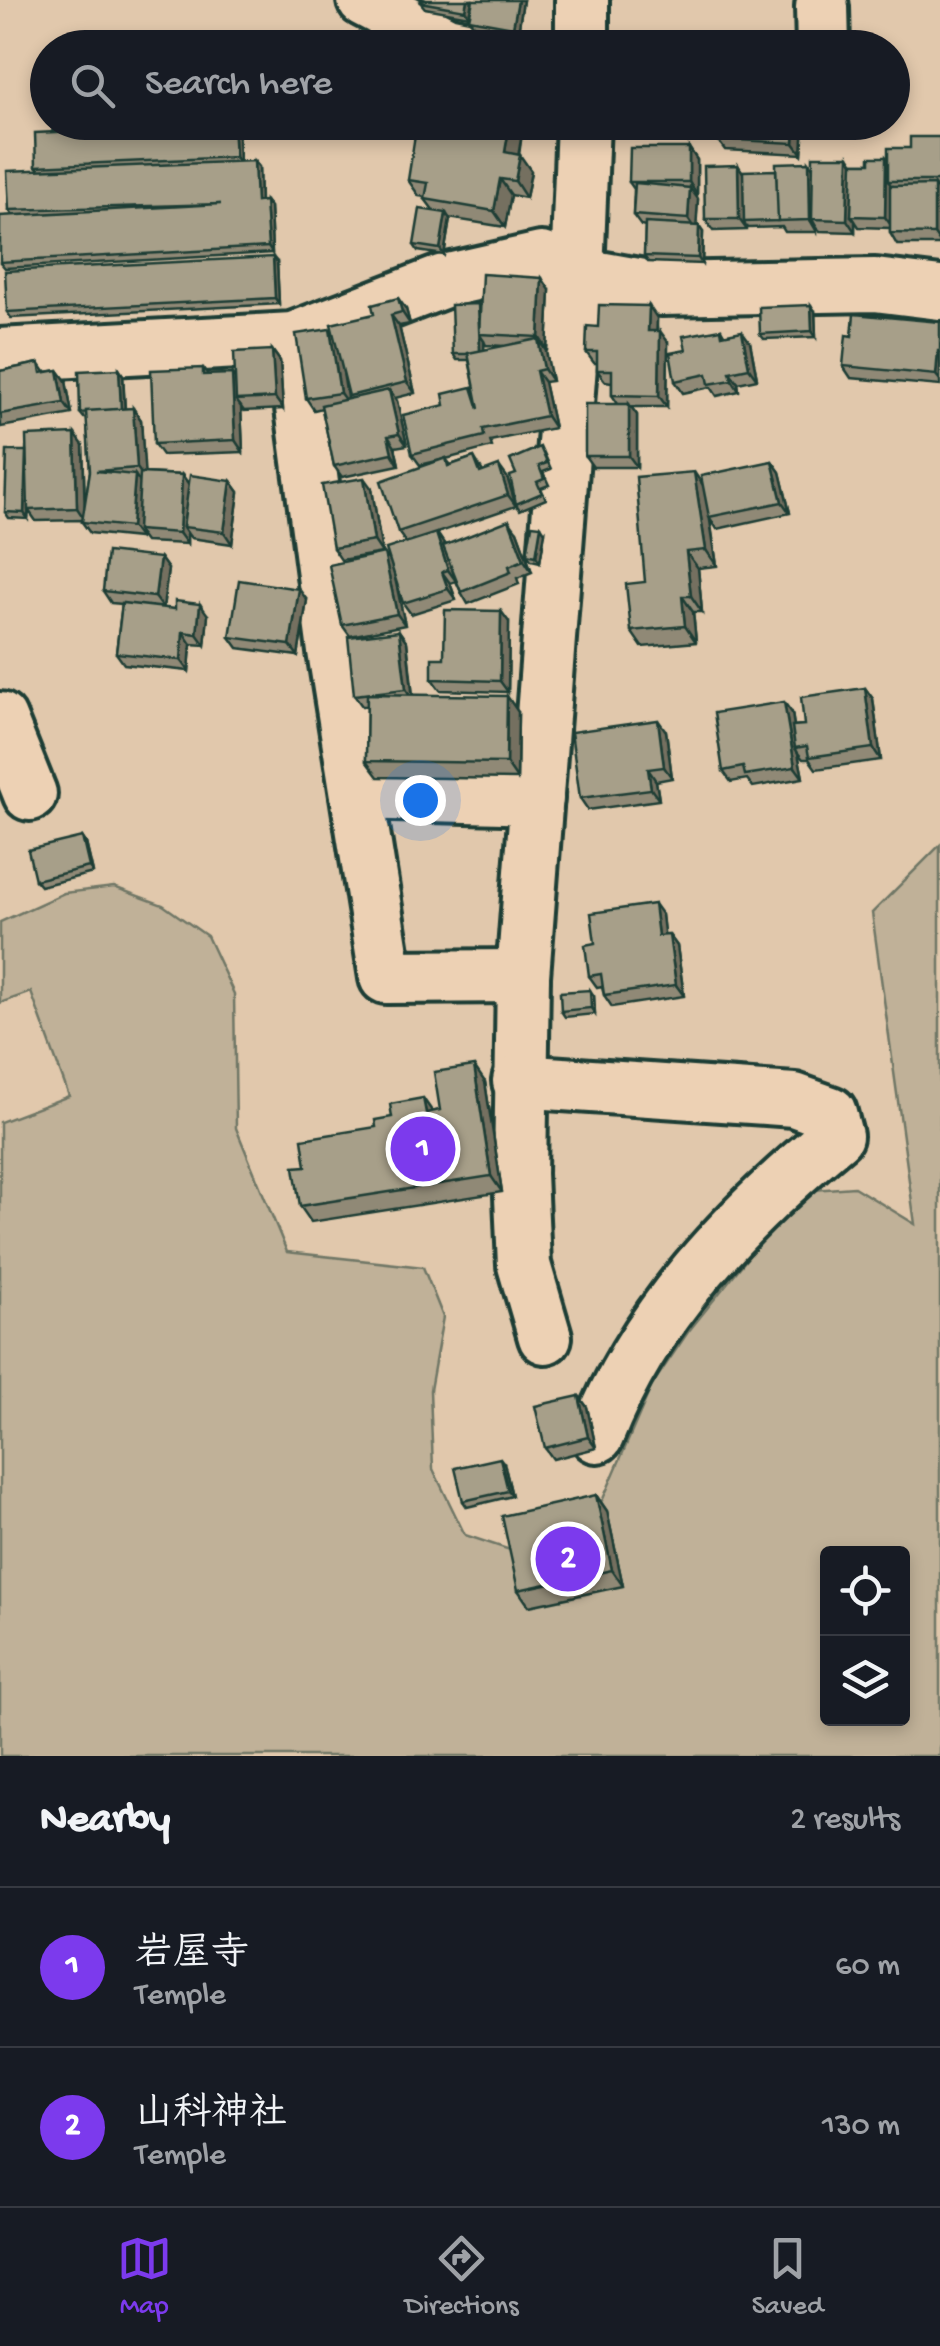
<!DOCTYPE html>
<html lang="en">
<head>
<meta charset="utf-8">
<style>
  :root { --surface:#171b24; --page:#20242c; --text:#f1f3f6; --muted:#9ea1a6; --line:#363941; --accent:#7c3aed }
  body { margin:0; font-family:"Gochi Hand","Klee One",sans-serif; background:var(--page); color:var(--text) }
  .controls { position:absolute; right:30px; bottom:30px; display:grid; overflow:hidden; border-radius:10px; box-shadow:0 5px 15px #0003 }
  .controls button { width:90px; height:90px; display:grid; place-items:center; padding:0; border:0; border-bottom:2px solid var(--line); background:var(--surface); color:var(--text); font:50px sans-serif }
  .you { position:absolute; left:420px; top:800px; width:35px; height:35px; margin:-25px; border:8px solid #fff; border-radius:50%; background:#1a73e8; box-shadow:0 0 0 15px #1a73e833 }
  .badge { display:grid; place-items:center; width:65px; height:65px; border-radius:50%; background:var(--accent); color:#fff; font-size:32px; font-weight:700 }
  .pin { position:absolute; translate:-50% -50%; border:5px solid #fff; box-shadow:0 2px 10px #0006 }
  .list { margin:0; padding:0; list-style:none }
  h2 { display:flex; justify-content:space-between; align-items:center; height:130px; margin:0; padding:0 40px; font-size:42px }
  h2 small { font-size:32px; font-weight:400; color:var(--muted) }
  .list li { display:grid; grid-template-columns:65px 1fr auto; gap:30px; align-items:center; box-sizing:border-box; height:160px; padding:0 40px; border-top:2px solid var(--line) }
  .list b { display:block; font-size:38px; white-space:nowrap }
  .list p { margin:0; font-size:32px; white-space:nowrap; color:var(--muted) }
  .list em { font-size:32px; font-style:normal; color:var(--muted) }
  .icon { flex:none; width:55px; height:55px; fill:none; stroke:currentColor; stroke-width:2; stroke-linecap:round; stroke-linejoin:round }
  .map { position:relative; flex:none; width:940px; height:1756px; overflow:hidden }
  .search { position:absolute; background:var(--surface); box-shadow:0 5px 15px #0003; left:30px; right:30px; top:30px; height:110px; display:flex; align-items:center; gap:25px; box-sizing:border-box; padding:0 35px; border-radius:55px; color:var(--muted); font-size:38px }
  .sheet { height:450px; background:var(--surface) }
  nav { display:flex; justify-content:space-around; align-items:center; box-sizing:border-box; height:140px; border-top:2px solid var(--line); background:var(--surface); font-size:28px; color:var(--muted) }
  nav a { display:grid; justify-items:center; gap:5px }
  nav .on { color:var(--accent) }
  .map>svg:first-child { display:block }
  .green { fill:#c0b198; stroke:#707766; stroke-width:2.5; fill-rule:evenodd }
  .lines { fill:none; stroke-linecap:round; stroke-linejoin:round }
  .minor-casing { stroke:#1f3d34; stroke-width:60 }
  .minor { stroke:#edd1b4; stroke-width:52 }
  .wall { fill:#908976; stroke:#1f3d34; stroke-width:2.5; fill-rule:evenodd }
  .shaded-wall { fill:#756f60; stroke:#1f3d34; stroke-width:2.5 }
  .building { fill:#a79f89; stroke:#1f3d34; stroke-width:2.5 }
</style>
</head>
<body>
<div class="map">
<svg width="940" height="1756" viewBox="0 0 940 1756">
  <rect width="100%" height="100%" fill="#e1c8ac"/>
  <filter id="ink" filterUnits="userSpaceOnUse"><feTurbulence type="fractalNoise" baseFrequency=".01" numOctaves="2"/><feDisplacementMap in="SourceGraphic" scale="20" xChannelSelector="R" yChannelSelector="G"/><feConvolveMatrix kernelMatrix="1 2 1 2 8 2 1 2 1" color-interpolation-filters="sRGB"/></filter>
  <g filter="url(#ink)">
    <path class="green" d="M940,845v911h-940v-634l69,-26 -38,-104 -31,11v-81l64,-29 50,-6 49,18 44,31 27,58 2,134 51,124 136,15 20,50 -13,73 3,79 32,66 57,19 47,-8 34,-47 49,-114 36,-53 73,-91 51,-51 42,-3 61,37 -43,-311zM828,1554h74v164h-74z"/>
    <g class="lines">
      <defs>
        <g id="minor">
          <polyline points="364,0 446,43 470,48"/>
          <polyline points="822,7 823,48"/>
          <polyline points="582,48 582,0"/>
          <polyline points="583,122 577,274 661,289 875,285 940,293"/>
          <polyline points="293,339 334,651 386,977 523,976"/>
          <polyline points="0,355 293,339 444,281 541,259 577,274 523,976 520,1174 524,1265 545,1337"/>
          <polyline points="0,719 30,794"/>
          <polyline points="357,793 537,798"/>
          <path d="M519,1081l275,19 36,13 6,23c-99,82 -192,178 -239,300"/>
        </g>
      </defs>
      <use href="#minor" class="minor-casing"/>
      <use href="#minor" class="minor"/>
    </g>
    <g class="wall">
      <polygon points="472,0 469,16 425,8 420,2"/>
      <polygon points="523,0 518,33 474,25 469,19"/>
      <polygon points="53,122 238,122 238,125 234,125 238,130 239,162 254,161 259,167 260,202 265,201 270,207 272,253 5,268 0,262 13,216 9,210 39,169 36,166 55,132"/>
      <polygon points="440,122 571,122 569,134 518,126 522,133 519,155 531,171 526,198 511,195 505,227 449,218 450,219 444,255 418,251 414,245 434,211 425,199 426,197 419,196 408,180 438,132"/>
      <polygon points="804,122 802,154 725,150 717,139"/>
      <polygon points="940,137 940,245 897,245 890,233 890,228 859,227 855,221 855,232 820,231 817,228 817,232 785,232 782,227 748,228 747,226 747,230 713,231 705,219 738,165 743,174 813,169 853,163 870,163 888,160 910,148"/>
      <polygon points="689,148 697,160 697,194 695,194 698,199 696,226 703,232 702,264 648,262 644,256 645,227 641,226 633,215 634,189 629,182"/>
      <polygon points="277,262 279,304 11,318 7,312"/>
      <path d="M550,290l-3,59 -3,-1 8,33 -8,1 10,46 -64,13 2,6 -46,12 5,6 23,-8 9,15 24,5 9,29 -79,27 8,12 72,-14 15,41 -15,6 2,6 -51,20 -7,-12 -5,-11 -6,2 6,17 -45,14 -8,-11 -11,-36 13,58 -55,11 -8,-11 64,-82 -8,-11 47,-73 -25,6 -8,-11 33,-49 27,-18 4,6 -7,-33h-12l-4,-6 25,-50 2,3zM484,341l2,4 18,1 -20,4z"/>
      <polygon points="406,309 410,324 399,326 415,393 395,398 397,401 407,445 395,447 399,465 342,477 334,466 322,408 314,410 306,398 330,329 333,333"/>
      <polygon points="815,311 816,337 764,339 760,334"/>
      <polygon points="657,318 657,331 668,342 667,407 631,407 637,415 637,467 593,467 585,456 618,404 612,395 612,382 605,381 597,370 597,363 594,363 586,352 598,327"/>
      <polygon points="940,322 940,386 851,378 843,366 852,336"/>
      <polygon points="721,329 724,334 750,342 757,379 738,383 739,391 717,396 711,387 683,393 675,381 686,350"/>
      <polygon points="272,350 280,361 283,409 244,411 241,407 243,452 162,455 154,444 203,368 208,375 232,374 235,379"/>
      <polygon points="39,363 45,372 58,370 66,381 72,414 1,427 0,371"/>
      <polygon points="119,369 123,375 125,409 133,408 141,420 144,473 182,475 189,484 231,481 239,492 232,544 191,538 187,533 187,544 145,542 139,534 139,538 90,533 82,522 82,520 36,521 29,511 28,519 9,518 5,512 26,451 83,445 85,504 90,471 87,418 84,418 80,413"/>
      <polygon points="544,453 551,469 543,472 549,485 541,488 546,499 520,510 516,504 516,474"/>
      <polygon points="772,461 780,472 790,513 717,529 710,518 717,566 698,568 702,612 693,612 696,642 642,647 631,631 645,582 702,483"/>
      <polygon points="372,489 382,553 341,560 333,548"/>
      <polygon points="545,532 540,562 531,560 527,554"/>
      <polygon points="160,558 168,569 163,608 208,615 205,645 191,644 189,671 124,664 116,653 122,604 111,603 103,591"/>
      <polygon points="307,600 298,656 238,648 230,637"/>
      <polygon points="509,622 508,692 440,690 432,679 444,658"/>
      <polygon points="399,631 407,642 413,695 518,712 517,779 378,777 366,761 367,706 362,706 354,695"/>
      <polygon points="865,688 873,699 881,760 816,769 809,759 803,759 798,753 803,778 753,787 747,779 731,782 723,771 792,713 794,726 804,725"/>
      <polygon points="666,731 672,778 656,781 659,800 588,810 580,798"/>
      <polygon points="82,837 86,843 93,873 40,886 35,880"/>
      <polygon points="662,915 664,935 669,935 677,946 684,996 612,1007 604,995 602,986 597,987 589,976 595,943"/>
      <polygon points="594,996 595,1014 565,1017 561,1011"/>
      <polygon points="485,1082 502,1192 311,1222 300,1206 306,1166 376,1127 440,1110"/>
      <polygon points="579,1396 587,1407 596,1448 553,1459 545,1448"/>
      <polygon points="504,1463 512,1496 467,1507 463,1501"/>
      <polygon points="596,1495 607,1511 623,1586 529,1606 518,1590"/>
    </g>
    <g class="shaded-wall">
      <polygon points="467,0 472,0 469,16 465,10"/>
      <polygon points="518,0 523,0 518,33 513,27"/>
      <polygon points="510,122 515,122 522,133 516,169 505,152"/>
      <polygon points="562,122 571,122 569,134"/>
      <polygon points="795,122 804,122 802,154 794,143"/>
      <polygon points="233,124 238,130 239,163 235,157"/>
      <polygon points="689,148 697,160 697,194 689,182"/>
      <polygon points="520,155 531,171 526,198 515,181"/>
      <polygon points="849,156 857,168 851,216 855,221 855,232 847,220"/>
      <polygon points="886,157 894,168 888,181 894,189 893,228 885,217"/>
      <polygon points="254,161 259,167 260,208 256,202"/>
      <polygon points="809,162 817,174 812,219 817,228 817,232 810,220"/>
      <polygon points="738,165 746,177 744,222 747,230 739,219"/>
      <polygon points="500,179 511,195 505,227 494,211"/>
      <polygon points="934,185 940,193 940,243 934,234"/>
      <polygon points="690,188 698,199 696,231 688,219"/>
      <polygon points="265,201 270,207 272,253 268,247"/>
      <polygon points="446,213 450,219 444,255 440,249"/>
      <polygon points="699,226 703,232 702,264 698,258"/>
      <polygon points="273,257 277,262 279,304 275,298"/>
      <polygon points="542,278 550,290 547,349 539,337"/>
      <polygon points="398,298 406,309 410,324 402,312"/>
      <polygon points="811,305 815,311 816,337 812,331"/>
      <polygon points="649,306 657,318 656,342 648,331"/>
      <polygon points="391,315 399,326 415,393 407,382"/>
      <polygon points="330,329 338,340 348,404 340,393"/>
      <polygon points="660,331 668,342 667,407 659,396"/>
      <polygon points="742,331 750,342 757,379 749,368"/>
      <polygon points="480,335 484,341 484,359 480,353"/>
      <polygon points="538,339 546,351 552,381 544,369"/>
      <polygon points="272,350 280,361 283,409 275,398"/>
      <polygon points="938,351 940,354 940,380 936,375"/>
      <polygon points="119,369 123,375 125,417 121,411"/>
      <polygon points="58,370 66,381 72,414 64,403"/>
      <polygon points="536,371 544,382 554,428 546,416"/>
      <polygon points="730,372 738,383 739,391 732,380"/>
      <polygon points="232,374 240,385 236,400 241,407 243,452 235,440"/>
      <polygon points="389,390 397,401 407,445 399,434"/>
      <polygon points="629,404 637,415 637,467 629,456"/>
      <polygon points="133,408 141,420 145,479 137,468"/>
      <polygon points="75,434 83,445 85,520 77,508"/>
      <polygon points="388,436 395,447 399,465 392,453"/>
      <polygon points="26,451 30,457 28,519 24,513"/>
      <polygon points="772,461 780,472 790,513 782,502"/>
      <polygon points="499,466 507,477 516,506 508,495"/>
      <polygon points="694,472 705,488 717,566 706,550"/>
      <polygon points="135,475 143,487 137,530 139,534 139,538 131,527"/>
      <polygon points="182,475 190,486 183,527 187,533 187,544 179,533"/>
      <polygon points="364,478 372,489 382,553 374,541"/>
      <polygon points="231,481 239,492 232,544 224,532"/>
      <polygon points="509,520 517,531 532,572 524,560"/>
      <polygon points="541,526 545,532 540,562 536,556"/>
      <polygon points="436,533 444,544 456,581 448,570"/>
      <polygon points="686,552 698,568 702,612 691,596"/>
      <polygon points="384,553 392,564 405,625 397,614"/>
      <polygon points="160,558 168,569 163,608 155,597"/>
      <polygon points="442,572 450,583 456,600 448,589"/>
      <polygon points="299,589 307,600 298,656 290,645"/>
      <polygon points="682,596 693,612 696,642 685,626"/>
      <polygon points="200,604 208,615 205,645 197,634"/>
      <polygon points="501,611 509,622 508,692 500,681"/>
      <polygon points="399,631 407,642 413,700 406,689"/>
      <polygon points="183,632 191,644 189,671 181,660"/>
      <polygon points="865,688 873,699 881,760 873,748"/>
      <polygon points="507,696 518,712 517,779 506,763"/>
      <polygon points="784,702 792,713 797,748 795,748 798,753 803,778 795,767"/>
      <polygon points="658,720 666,731 672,778 664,767"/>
      <polygon points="648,769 656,781 659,800 651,789"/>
      <polygon points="82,837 86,843 93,873 89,867"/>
      <polygon points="654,904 662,915 666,948 658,936"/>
      <polygon points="669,935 677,946 684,996 676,985"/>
      <polygon points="590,990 594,996 595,1014 591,1008"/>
      <polygon points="474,1066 485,1082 502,1192 491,1176"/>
      <polygon points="423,1098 434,1114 426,1113"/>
      <polygon points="579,1396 587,1407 596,1448 588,1437"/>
      <polygon points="500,1458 504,1463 512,1496 508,1491"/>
      <polygon points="596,1495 607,1511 623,1586 612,1570"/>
    </g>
    <g class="building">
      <polygon points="421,0 467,0 465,10 420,2"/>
      <polygon points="473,0 518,0 513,27 469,19"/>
      <polygon points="53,122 175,122 53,130"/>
      <polygon points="440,122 510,122 505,152 520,155 515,181 500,179 494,211 425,199 428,183 408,180 416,129 438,132"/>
      <polygon points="718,122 795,122 794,143 717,139"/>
      <polygon points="233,124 235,157 36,166 35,133"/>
      <polygon points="910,137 940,137 940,181 888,181 888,148 910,148"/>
      <polygon points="630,148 689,148 689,182 629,182"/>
      <polygon points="813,156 849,156 847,220 812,219"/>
      <polygon points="870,157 886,157 885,217 851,216 853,163 870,163"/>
      <polygon points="254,161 256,202 265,201 268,247 0,262 0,216 221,204 9,210 7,171"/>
      <polygon points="809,162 810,220 777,221 776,163"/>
      <polygon points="738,165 739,219 705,219 704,166"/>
      <polygon points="776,170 778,221 744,222 743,171"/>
      <polygon points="635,183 690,188 688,219 633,215"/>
      <polygon points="934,185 934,234 890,233 890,186"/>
      <polygon points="420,209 446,213 440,249 414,245"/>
      <polygon points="645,223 699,226 698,258 644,256"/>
      <polygon points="273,257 275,298 7,312 5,271"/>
      <polygon points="482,274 542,278 539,337 479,334"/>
      <polygon points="398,298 402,312 391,315 407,382 349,396 331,324 374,314 372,305"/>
      <polygon points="478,304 480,351 468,354 453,354 451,305"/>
      <polygon points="599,305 649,306 648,331 660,331 659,396 612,395 612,370 597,370 597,352 586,352 587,326 598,327"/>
      <polygon points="811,305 812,331 760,334 759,307"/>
      <polygon points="854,314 940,322 940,351 938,351 936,375 843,366 846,335 852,336"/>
      <polygon points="330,329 340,393 306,398 296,334"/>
      <polygon points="721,329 722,335 742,331 749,368 730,372 732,380 709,384 707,374 675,381 670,353 686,350 683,336"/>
      <polygon points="538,339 544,369 536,371 546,416 483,429 484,436 412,454 403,415 445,405 443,394 472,387 479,409 468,353"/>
      <polygon points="272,350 275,398 236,400 234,352"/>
      <polygon points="39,363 41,373 58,370 64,403 0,414 0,371"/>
      <polygon points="203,368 203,375 232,374 235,440 154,444 151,370"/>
      <polygon points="119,369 121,409 80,413 79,371"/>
      <polygon points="389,390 399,434 388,436 392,453 334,466 321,405"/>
      <rect x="585" y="404" width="44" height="52"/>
      <polygon points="133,408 137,468 96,471 135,475 131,527 82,522 90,471 86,411"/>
      <polygon points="75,434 77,508 28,510 26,436"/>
      <polygon points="540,447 547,463 539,466 544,479 537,482 542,493 516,504 510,476 516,474 510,460"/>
      <polygon points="7,451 26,451 24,513 5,512"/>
      <polygon points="474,457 480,473 499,466 508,495 398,532 381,481 446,458 448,466"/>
      <polygon points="772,461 782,502 709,517 701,476"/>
      <polygon points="694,472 706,550 686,552 691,596 682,596 685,626 631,631 626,584 645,582 636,477"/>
      <polygon points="140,473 182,475 179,533 137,530"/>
      <polygon points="190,475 231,481 224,532 183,527"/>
      <polygon points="364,478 374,541 333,548 322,485"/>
      <polygon points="509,520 524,560 509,566 511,572 461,592 443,546"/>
      <polygon points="532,525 541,526 536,556 527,554"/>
      <polygon points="436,533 448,570 442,572 448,589 403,603 386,549"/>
      <polygon points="107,552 160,558 155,597 103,591"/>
      <polygon points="384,553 397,614 342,625 329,565"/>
      <polygon points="239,580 299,589 290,645 230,637"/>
      <polygon points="175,601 200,604 197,634 183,632 181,660 116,653 122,603 175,609"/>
      <polygon points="445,610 501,611 500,681 432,679 432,658 444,658"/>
      <polygon points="399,631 406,689 354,695 348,637"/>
      <polygon points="865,688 873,748 809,757 807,746 795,748 792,726 804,725 801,697"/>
      <polygon points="367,694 507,696 506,763 366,761"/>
      <polygon points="784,702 795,767 745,775 743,767 723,771 714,713"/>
      <polygon points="658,720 664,767 648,769 651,789 580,798 571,732"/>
      <polygon points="82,837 89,867 35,880 28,850"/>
      <polygon points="654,904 658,936 669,935 676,985 604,995 601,974 589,976 585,945 595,943 591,913"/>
      <polygon points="590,990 591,1008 561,1011 560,992"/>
      <polygon points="474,1066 491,1176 300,1206 294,1167 306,1166 302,1139 376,1127 375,1120 392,1117 390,1104 423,1098 426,1113 440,1110 434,1072"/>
      <polygon points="579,1396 588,1437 545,1448 535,1406"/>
      <polygon points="500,1458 508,1491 463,1501 455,1468"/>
      <polygon points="596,1495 612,1570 518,1590 502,1516"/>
    </g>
  </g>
</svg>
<div class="controls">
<button><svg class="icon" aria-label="locate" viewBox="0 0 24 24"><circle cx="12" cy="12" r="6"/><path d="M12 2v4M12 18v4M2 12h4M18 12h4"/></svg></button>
<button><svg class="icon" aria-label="layers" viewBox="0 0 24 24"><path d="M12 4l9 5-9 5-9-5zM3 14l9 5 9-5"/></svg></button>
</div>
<div class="you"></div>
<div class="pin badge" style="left:423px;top:1149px">1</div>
<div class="pin badge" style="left:568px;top:1559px">2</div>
<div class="search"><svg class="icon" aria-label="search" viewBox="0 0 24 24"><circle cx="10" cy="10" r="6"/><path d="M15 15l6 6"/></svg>Search here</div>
</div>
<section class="sheet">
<h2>Nearby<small>2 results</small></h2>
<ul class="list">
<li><span class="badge">1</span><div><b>岩屋寺</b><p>Temple</p></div><em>60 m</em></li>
<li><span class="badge">2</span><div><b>山科神社</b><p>Temple</p></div><em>130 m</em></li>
</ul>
</section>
<nav>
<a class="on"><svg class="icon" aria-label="map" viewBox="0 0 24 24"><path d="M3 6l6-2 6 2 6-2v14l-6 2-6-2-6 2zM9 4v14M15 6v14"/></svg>Map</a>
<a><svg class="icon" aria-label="directions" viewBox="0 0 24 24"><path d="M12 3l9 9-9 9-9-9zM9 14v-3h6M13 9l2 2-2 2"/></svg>Directions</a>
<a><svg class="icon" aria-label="saved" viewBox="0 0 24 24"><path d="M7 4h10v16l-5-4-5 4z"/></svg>Saved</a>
</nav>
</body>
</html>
